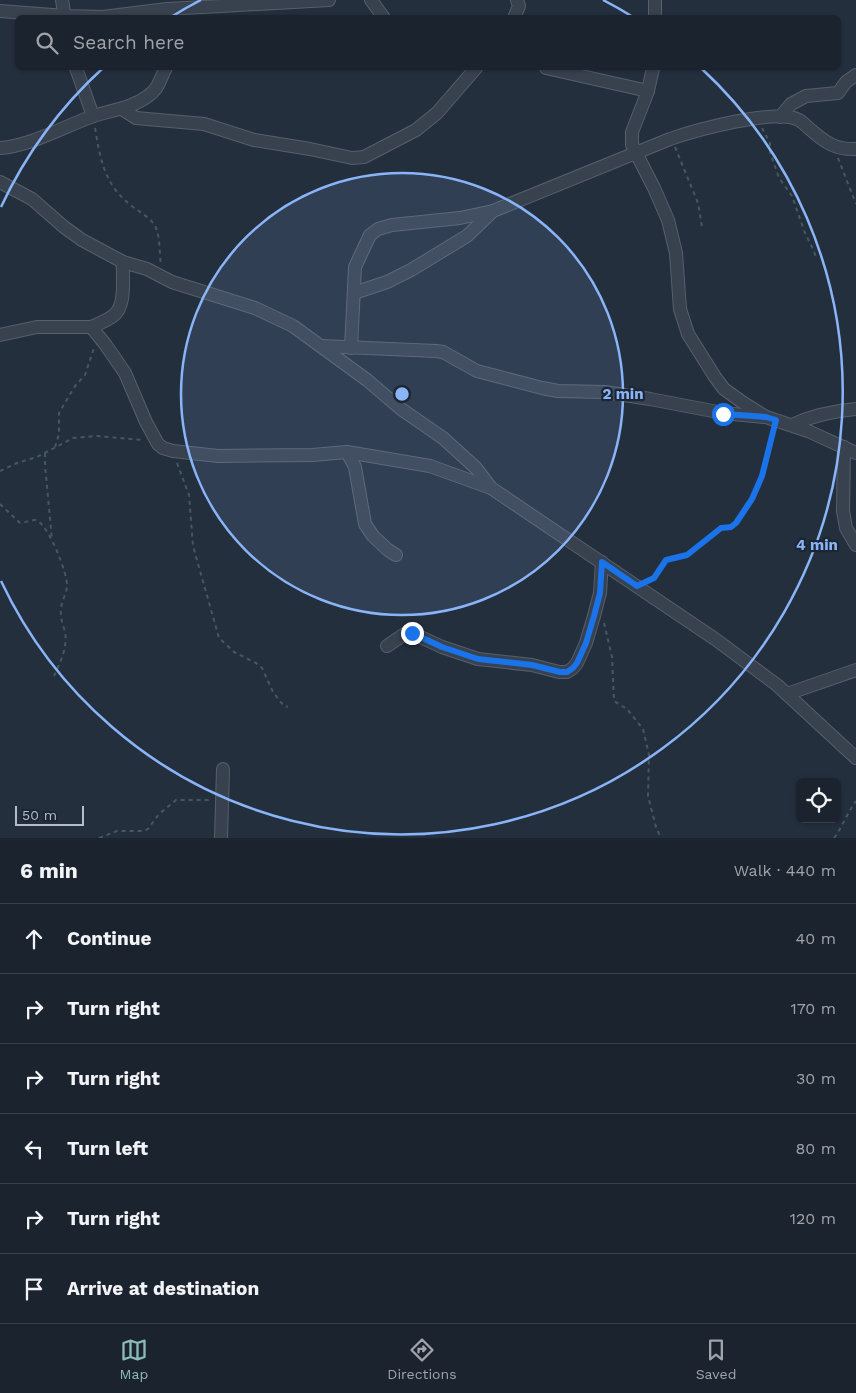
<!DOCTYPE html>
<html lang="en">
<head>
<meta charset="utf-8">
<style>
  :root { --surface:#1b232e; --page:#242b36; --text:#f1f3f6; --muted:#a0a4aa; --line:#39404a; --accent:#8bbbb9 }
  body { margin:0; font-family:"Work Sans",sans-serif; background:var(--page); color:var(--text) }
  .controls { position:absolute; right:15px; bottom:15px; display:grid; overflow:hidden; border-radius:8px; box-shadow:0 1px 4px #0004 }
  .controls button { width:45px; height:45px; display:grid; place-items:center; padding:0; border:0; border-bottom:1px solid var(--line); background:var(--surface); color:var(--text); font:25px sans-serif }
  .scale { position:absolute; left:15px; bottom:12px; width:69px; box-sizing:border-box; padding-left:5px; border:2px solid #b4bcc9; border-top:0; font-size:14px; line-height:18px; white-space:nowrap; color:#b4bcc9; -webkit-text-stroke:4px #1d2633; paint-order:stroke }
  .stop { position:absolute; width:15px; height:15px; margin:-11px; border:4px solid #1a73e8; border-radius:50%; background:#fff }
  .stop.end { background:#1a73e8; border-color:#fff; box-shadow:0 1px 5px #0008 }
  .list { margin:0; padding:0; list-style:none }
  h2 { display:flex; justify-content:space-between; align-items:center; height:65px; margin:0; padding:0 20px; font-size:21px }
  h2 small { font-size:16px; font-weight:400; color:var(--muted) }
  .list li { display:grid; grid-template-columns:32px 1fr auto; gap:15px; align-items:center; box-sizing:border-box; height:70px; padding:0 20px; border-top:1px solid var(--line) }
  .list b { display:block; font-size:19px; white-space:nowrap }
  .list em { font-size:16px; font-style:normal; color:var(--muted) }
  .icon { flex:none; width:28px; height:28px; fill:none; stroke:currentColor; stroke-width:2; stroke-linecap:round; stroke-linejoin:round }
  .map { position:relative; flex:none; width:856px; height:838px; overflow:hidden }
  .search { position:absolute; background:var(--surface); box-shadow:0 1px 4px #0004; left:15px; right:15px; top:15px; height:55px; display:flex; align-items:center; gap:12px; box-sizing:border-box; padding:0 18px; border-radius:8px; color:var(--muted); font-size:19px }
  .sheet { height:485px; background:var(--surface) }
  nav { display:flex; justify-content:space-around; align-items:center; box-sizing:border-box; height:70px; border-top:1px solid var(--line); background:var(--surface); font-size:14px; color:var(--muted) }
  nav a { display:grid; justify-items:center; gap:2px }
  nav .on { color:var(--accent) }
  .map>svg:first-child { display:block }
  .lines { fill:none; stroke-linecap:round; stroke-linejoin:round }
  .minor-casing { stroke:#565f6c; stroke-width:14 }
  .path { stroke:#44595c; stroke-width:2; stroke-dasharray:4 4; stroke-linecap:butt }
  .minor { stroke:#38414e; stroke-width:12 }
  .route { stroke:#1a73e8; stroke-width:6 }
  .ring { fill:none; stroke:#8ab4f8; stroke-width:2.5 }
  .centre { fill:#8ab4f8; stroke:#1d2633; stroke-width:2.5 }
  .ring-label { font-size:15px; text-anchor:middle; font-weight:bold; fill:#8ab4f8; stroke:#1d2633; stroke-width:4.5; stroke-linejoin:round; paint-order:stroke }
</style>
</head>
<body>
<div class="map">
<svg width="856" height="838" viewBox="0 0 856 838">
  <rect width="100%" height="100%" fill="#242f3e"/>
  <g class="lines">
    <defs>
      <g id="minor">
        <polyline points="62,0 65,18"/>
        <polyline points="371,0 384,18"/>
        <polyline points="655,0 655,18"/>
        <polyline points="0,11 65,16 103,17 167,9 329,0"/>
        <polyline points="514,18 519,6 517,0"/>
        <polyline points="76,68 93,116"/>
        <polyline points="546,68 648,91"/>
        <polyline points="653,68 648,91 632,132 632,145 654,188 668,220 676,253 680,309 688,334 715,377 724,389 742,402 766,417 808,431 856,453"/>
        <polyline points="122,109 136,118 204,124 254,140 310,149 352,158 364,157 416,130 437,113 476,68"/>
        <polyline points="780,117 791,104 806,96 838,93 846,82 856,75"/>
        <path d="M0,148c30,-2 63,-21 91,-31 19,-7 40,-8 57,-21 11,-7 12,-18 18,-28"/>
        <polyline points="0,182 32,199 64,227 82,240 123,262 147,269 172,282 255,308 293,326 367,380 401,409 443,438 476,468 491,488"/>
        <path d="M354,293l33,-11 24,-12 56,-34 26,-25 177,-72c26,-9 105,-31 129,-19 5,3 8,7 12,10 15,13 25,20 45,19"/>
        <path d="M91,327c7,-3 15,-6 22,-11 14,-10 9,-39 10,-54"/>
        <polyline points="0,335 37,327 91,327 105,344 125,373 146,422 158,444 163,448 173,451 218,456 312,455 347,452 430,466 491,488 715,639 777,685 856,758"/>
        <polyline points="321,346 436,351 443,352 477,371 542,388 558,391 605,392 650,399 723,413 764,417"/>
        <polyline points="351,348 355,267 370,235 378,229 392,225 460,218 493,211"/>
        <path d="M792,425c21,-10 41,-14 64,-16"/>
        <polyline points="844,447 843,511 846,528 856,545"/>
        <polyline points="347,452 355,467 365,524 373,536 388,550 396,555"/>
        <polyline points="387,646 406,633 412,633 442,647 478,659 532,665 559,672 567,672 573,668 577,663 586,643 594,616 600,593 602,562"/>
        <polyline points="787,694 856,670"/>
        <polyline points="221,838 223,769"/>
      </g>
    </defs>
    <use href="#minor" class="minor-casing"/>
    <g class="path">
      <path d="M95,128c5,28 8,53 31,73 8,8 21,14 27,22 8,10 6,30 8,42"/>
      <polyline points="762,128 770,143 770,152 779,178 792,196 805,233 814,251 816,258"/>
      <polyline points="675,147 698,203 702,227"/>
      <polyline points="838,158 856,204"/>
      <polyline points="55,447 59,434 59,413 75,386 85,375 94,348"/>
      <polyline points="45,453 45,465 52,540"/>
      <polyline points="177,463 189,495 193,546 219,638 234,652 256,663 262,668 273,692 283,705 288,707"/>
      <polyline points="0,471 17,463 37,457 73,438 97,436 142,440"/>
      <path d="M0,504l20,19c5,0 14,-5 18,-2 12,8 30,53 29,66 -1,8 -6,15 -6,23 -1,9 2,14 4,22 3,15 -5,31 -11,44"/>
      <path d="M648,581l6,-3 12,-18c7,-2 16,-3 22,-6 10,-6 18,-15 27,-22 7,-5 15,-3 21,-9 22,-20 31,-64 38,-92"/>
      <polyline points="604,623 612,657 614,701 627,709 643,729 649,755 648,796 656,827 661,838"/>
      <polyline points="99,838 117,831 143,831 148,829 159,814 176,800 212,800"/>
      <path d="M834,838c9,-12 13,-25 22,-37"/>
    </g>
    <use href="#minor" class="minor"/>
  </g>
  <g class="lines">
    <polyline class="route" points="412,633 442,647 478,659 532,665 560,672 567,672 573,668 577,663 586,643 594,616 600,593 602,562 637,586 654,578 666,560 687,555 716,532 721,528 731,527 736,523 752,499 762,476 776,420 766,417 723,414"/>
  </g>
  <circle cx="402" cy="394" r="221" fill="#8ab4f8" fill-opacity=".12"/>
  <g class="ring">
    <circle cx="402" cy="394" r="221"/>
    <path d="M1 207A442 442 0 0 1 103 68M171 17A442 442 0 0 1 201 0M603 0A442 442 0 0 1 633 17M701 68A442 442 0 1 1 1 581"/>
  </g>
  <circle cx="402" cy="394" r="8" class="centre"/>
  <g class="ring-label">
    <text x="623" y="399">2 min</text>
    <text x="817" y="550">4 min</text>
  </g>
</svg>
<div class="controls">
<button><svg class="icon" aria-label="locate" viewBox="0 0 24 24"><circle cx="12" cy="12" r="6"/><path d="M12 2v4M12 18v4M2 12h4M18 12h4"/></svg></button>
</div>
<div class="scale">50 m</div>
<div class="stop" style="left:723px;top:414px"></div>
<div class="stop end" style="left:412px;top:633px"></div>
<div class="search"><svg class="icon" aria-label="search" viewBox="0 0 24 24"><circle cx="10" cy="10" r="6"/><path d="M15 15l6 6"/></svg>Search here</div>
</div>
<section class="sheet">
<h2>6 min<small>Walk · 440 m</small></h2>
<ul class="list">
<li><svg class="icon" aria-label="ahead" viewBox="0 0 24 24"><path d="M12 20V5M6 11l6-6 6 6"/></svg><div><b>Continue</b></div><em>40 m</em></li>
<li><svg class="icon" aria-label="right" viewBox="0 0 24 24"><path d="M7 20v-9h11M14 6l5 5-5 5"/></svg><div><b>Turn right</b></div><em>170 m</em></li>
<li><svg class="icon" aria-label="right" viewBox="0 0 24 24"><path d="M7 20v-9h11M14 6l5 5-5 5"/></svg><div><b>Turn right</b></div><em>30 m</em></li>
<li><svg class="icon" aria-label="left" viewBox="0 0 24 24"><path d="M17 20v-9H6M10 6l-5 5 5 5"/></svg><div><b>Turn left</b></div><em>80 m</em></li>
<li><svg class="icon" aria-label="right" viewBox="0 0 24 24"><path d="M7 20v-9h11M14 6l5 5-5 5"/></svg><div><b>Turn right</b></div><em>120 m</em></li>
<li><svg class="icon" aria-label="arrive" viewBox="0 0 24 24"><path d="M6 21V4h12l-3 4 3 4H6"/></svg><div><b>Arrive at destination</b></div></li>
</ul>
</section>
<nav>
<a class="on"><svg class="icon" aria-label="map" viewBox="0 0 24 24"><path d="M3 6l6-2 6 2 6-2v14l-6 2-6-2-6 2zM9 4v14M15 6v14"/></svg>Map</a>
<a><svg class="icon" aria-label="directions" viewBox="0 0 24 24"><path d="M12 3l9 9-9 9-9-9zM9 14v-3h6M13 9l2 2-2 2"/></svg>Directions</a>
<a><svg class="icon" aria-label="saved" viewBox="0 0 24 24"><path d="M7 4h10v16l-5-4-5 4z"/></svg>Saved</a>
</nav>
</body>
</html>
